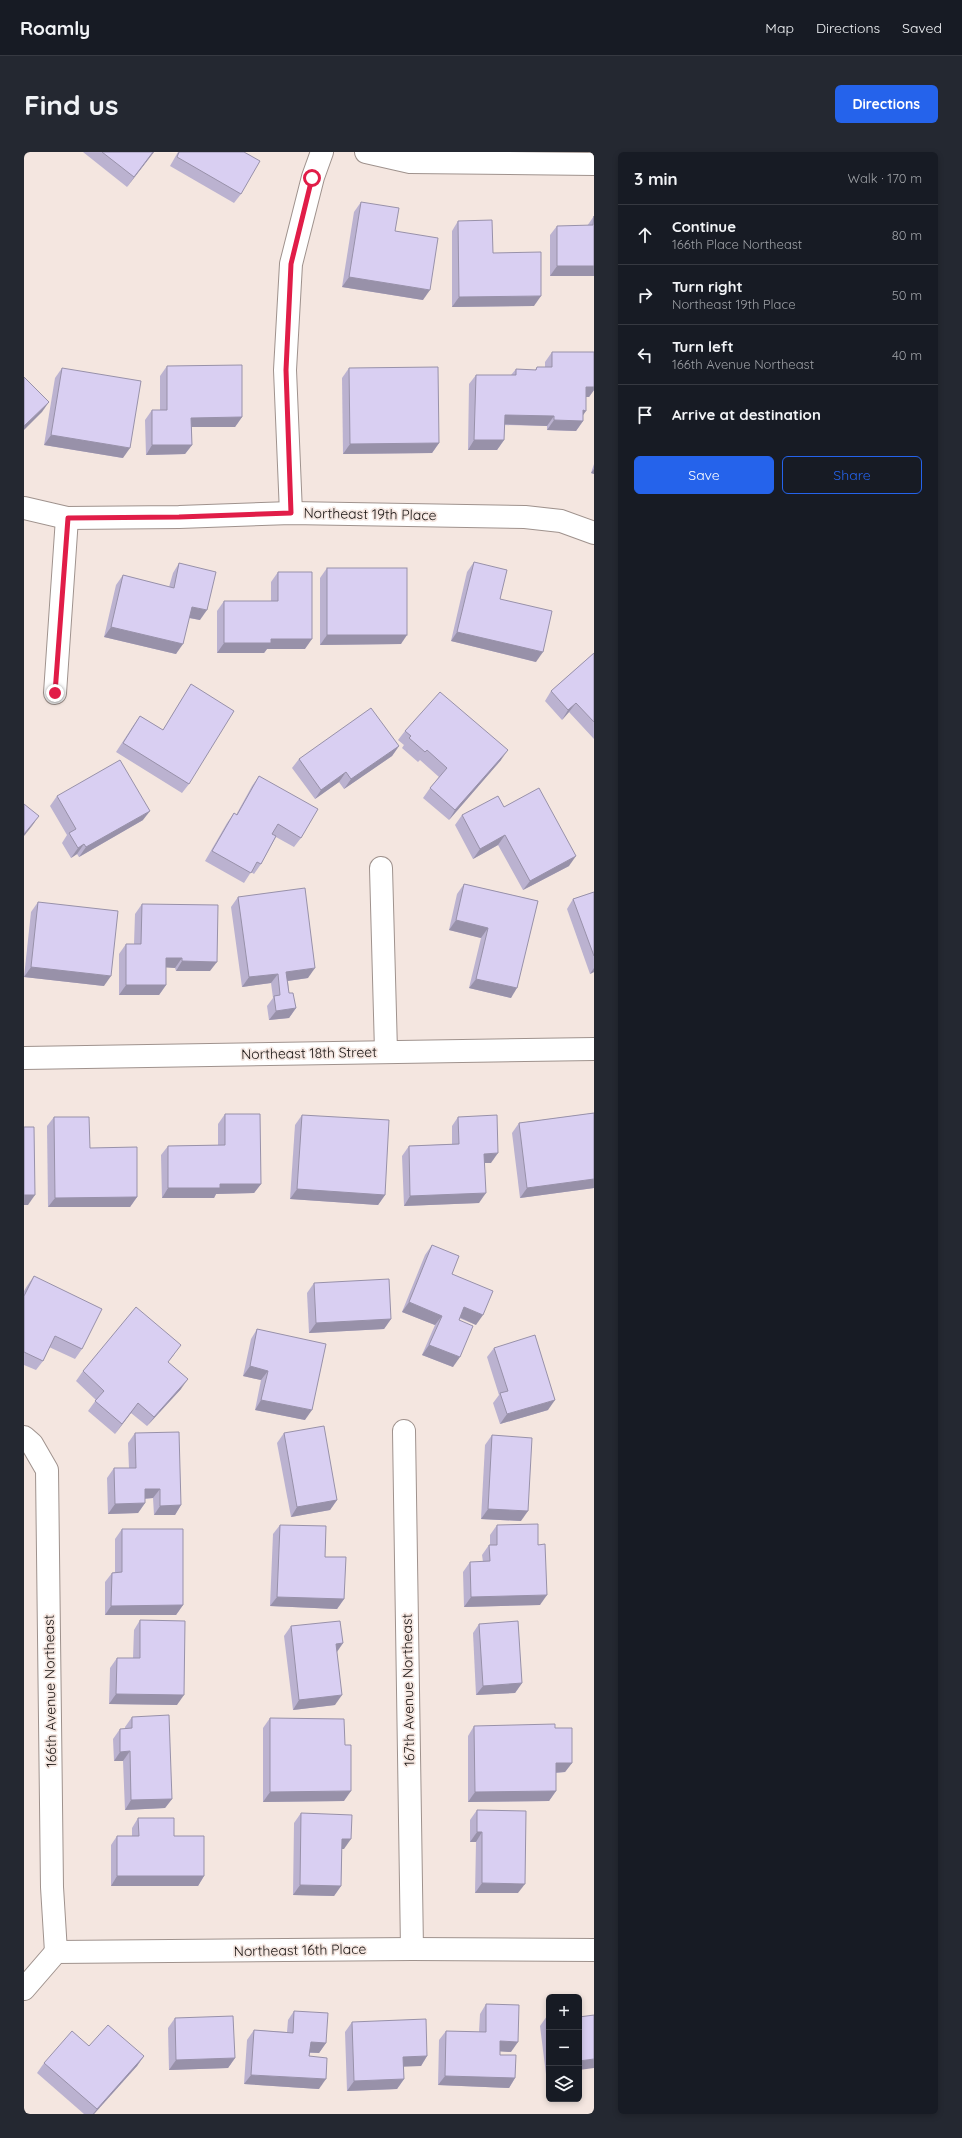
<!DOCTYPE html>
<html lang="en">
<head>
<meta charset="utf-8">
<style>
  :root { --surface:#171b24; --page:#242831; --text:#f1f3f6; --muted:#9ea1a6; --line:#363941; --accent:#2563eb }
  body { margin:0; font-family:Quicksand,sans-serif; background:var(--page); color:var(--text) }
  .controls { position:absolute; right:12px; bottom:12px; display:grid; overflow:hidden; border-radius:6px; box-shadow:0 2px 6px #0003 }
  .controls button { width:36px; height:36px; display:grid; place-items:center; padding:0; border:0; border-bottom:1px solid var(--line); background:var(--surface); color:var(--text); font:20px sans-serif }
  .stop { position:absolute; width:12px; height:12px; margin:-9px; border:3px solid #e11d48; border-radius:50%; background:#fff }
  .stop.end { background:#e11d48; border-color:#fff; box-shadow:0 1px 4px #0008 }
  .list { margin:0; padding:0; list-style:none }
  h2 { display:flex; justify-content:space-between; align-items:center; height:52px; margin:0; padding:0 16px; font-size:17px }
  h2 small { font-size:13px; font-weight:400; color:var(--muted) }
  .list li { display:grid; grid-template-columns:26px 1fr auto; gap:12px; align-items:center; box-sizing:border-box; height:60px; padding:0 16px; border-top:1px solid var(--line) }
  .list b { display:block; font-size:15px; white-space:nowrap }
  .list p { margin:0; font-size:13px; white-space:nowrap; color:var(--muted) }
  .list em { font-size:13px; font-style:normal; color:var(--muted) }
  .actions { display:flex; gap:8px; padding:12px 16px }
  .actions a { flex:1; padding:9px 0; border:1px solid var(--accent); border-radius:6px; text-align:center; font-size:14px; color:var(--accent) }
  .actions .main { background:var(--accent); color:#fff }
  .icon { flex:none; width:22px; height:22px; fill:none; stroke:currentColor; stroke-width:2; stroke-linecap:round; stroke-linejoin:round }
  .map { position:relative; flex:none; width:570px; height:1962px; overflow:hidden; border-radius:6px }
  header { display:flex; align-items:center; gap:24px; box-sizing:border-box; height:56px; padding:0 20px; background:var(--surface); border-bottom:1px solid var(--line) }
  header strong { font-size:19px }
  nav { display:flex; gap:22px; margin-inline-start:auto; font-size:14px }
  .intro { display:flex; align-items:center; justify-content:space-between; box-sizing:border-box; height:96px; padding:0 24px }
  h1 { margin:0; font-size:28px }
  .button { padding:10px 18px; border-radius:6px; background:var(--accent); color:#fff; font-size:14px; font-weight:700 }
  main { display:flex; gap:24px; padding:0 24px }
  aside { flex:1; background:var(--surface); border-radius:6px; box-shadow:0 2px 6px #0003 }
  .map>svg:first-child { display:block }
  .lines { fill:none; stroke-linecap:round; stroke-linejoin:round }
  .minor-casing { stroke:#9f928d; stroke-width:24 }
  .minor { stroke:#fff; stroke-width:22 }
  .wall { fill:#bbb2d0 }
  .shaded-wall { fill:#9891a9 }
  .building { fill:#d9cff2; stroke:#9891a9 }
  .route { stroke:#e11d48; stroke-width:5 }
  .labels { text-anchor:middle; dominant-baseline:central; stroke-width:3.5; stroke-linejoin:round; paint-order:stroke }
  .street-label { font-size:14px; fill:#171210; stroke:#f4e6e0 }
</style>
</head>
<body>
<header>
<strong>Roamly</strong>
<nav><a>Map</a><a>Directions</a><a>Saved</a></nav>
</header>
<div class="intro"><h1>Find us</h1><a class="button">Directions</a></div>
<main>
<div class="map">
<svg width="570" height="1962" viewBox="0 0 570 1962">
  <rect width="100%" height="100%" fill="#f4e6e0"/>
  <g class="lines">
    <defs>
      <g id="minor">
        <polyline points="342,0 386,10 570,12"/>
        <polyline points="0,356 43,366 155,365 267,361 501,365 537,369 570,381"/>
        <polyline points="267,361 261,218 267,112 289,25 298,0"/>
        <polyline points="31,541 43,366"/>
        <polyline points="357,716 362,899"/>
        <polyline points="0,906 570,897"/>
        <polyline points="380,1279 388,1797"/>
        <polyline points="0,1285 8,1292 23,1318 28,1735 32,1800"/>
        <polyline points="0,1837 32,1800 388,1797 570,1798"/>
      </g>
    </defs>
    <use href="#minor" class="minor-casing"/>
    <use href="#minor" class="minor"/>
  </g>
  <g class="wall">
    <polygon points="59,0 130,0 103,35"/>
    <polygon points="154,0 220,0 217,42 210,51 146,14"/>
    <polygon points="337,50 371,79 399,148 318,135 330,60"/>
    <polygon points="570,64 570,124 526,124 526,83 533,74 563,74"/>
    <polygon points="434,69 469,101 510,154 428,155 428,79"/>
    <polygon points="528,200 570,200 570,238 565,245 562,245 559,263 559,269 552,279 523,278 523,274 480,273 480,288 473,298 444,298 445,232 452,223 487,223 492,217 511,218 513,215 521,215 521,210"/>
    <polygon points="143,214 218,265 211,275 168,275 168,293 161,302 122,303 121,268 128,258 136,258 136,224"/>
    <polygon points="38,216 99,306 20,293 31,226"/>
    <polygon points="325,216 415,291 408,301 319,302 318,226"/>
    <polygon points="570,312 570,322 567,321"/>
    <polygon points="450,410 476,447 512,510 427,489 443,420"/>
    <polygon points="155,411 176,468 165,466 152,502 80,485 92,433 99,423 145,435 149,421"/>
    <polygon points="303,416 377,492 296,493 296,426"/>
    <polygon points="254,420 281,497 243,497 240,501 193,501 193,459 200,449 247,449 247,430"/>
    <polygon points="570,501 570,587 545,560 538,568 521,549 527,539"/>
    <polygon points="167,532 165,632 158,641 92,600 109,574 116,564 139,578 161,542"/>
    <polygon points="381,579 477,608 425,668 399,646 406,636 415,625 396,608 394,610 378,596 380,593 374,588"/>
    <polygon points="375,594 368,604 320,637 315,630 291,647 268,616 275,607"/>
    <polygon points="235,624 277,686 270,695 252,685 237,712 230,722 227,720 220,731 181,709 203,671 210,661 212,663 228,634"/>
    <polygon points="33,644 119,668 55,705 53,702 47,706 38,691 43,683 26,654"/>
    <polygon points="480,655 545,714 499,738 474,693 449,707 431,673 438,663"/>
    <polygon points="440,732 514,749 487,846 445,836 457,786 425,778 433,742"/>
    <polygon points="570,740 570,820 566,822 543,757 549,747"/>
    <polygon points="214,745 284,826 264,829 265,841 272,856 265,866 245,868 243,854 249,846 247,831 218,835 207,755"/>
    <polygon points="14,750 80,834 0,825 7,760"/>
    <polygon points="118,752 186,819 152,819 151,816 142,815 142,833 135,843 95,843 95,802 102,792 110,792 111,762"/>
    <polygon points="570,961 570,1036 496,1046 488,981 495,971"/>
    <polygon points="201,962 237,1032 230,1041 192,1042 190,1046 138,1046 137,1003 144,994 194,993 194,972"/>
    <polygon points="278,963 361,1043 354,1053 266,1047 271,973"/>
    <polygon points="30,965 113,1045 106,1055 24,1055 23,974"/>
    <polygon points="434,965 467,1011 461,1011 455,1051 380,1054 378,1004 385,994 428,992 428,974"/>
    <polygon points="408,1093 428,1122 452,1173 435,1166 435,1168 429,1215 398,1203 411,1173 378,1160 401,1103"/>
    <polygon points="10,1124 58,1197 51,1207 25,1195 19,1209 12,1218 0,1213 0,1139 3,1134"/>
    <polygon points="290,1131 367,1167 360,1177 285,1181 283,1141"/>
    <polygon points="233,1177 281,1268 231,1258 237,1228 219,1224 227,1187"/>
    <polygon points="470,1196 524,1258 476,1272 469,1251 475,1243 463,1205"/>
    <polygon points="150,1203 144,1210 157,1237 123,1274 107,1261 91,1282 64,1259 72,1248 52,1229 59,1219"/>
    <polygon points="111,1281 157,1353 151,1363 130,1363 129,1346 121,1347 121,1351 114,1361 84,1362 83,1326 90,1316 105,1316 104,1291"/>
    <polygon points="260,1281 313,1348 306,1358 267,1365 253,1291"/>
    <polygon points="468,1283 497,1369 457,1367 461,1293"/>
    <polygon points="256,1373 320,1447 313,1457 246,1454 249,1382"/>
    <polygon points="473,1373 516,1453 440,1455 439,1420 446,1410 459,1410 458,1403 465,1393 466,1393 466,1383"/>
    <polygon points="98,1377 159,1453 152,1463 81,1463 81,1430 88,1421 91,1420 91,1387"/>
    <polygon points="116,1468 153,1553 85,1552 86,1516 93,1506 109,1506 110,1478"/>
    <polygon points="455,1472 498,1531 491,1541 452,1543 449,1481"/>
    <polygon points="267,1474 319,1491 313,1500 311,1553 269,1558 260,1484"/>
    <polygon points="108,1565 148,1647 141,1656 101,1658 99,1609 90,1609 89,1587 96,1577 101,1577 101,1575"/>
    <polygon points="246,1566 320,1649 239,1650 239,1576"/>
    <polygon points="450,1574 531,1576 548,1611 541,1620 532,1621 532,1639 525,1649 444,1650 444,1584"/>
    <polygon points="453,1658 494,1741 451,1741 452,1690 446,1690 446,1668"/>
    <polygon points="277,1661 320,1697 318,1697 317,1734 310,1744 269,1743 270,1671"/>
    <polygon points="114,1666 150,1684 180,1724 174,1734 87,1734 87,1693 93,1684 108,1684 108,1676"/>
    <polygon points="462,1852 487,1900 476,1899 476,1903 491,1926 485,1936 414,1933 415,1888 422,1879 455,1880 456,1862"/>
    <polygon points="270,1859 302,1891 295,1901 286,1901 285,1904 295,1937 220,1932 223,1888 230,1878 263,1880 264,1868"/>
    <polygon points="523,1864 525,1864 525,1922 522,1922 516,1874"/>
    <polygon points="151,1866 211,1906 204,1916 145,1918 144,1876"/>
    <polygon points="328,1870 403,1904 397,1914 380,1914 380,1927 373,1937 323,1939 321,1880"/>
    <polygon points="65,1894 120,1904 113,1914 70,1962 60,1962 13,1921 20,1911"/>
  </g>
  <g class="shaded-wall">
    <polygon points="129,0 130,0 103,35 110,25"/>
    <polygon points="533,114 570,114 570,124 526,124"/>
    <polygon points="325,125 406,138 399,148 318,135"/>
    <polygon points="517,144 510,154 428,155 435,145"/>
    <polygon points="562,235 570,235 570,238 565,245 556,245"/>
    <polygon points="25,250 18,260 0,278 0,274"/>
    <polygon points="559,258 562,259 555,269"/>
    <polygon points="481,263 530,264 523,274 474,272"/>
    <polygon points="218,265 211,275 161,275 167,266"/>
    <polygon points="530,268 559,269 552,279 523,278"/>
    <polygon points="27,283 106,296 99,306 20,293"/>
    <polygon points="450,288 480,288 473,298 444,298"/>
    <polygon points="415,291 408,301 319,302 326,292"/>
    <polygon points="128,293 168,293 161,302 122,303"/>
    <polygon points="570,317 570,322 567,321"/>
    <polygon points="168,455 183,458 176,468 161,465"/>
    <polygon points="87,475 159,492 152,502 80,485"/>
    <polygon points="433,480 519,500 512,510 427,489"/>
    <polygon points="303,483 383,483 377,492 296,493"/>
    <polygon points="247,487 288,487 281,497 243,497 240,501 193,501 200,491"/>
    <polygon points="552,551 545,560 538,568 544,558"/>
    <polygon points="375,594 368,604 320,637 327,627"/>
    <polygon points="484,598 477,608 425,668 431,658"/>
    <polygon points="322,620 315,630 291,647 297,638"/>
    <polygon points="126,659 119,668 55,705 62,695"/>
    <polygon points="15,664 8,674 0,684 0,682"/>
    <polygon points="481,683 474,693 449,707 456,697"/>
    <polygon points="60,692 53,702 47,706 54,696"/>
    <polygon points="552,704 545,714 499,738 506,729"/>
    <polygon points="432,768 464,776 457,786 425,778"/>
    <polygon points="142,806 158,806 151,816 135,815"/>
    <polygon points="158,809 193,810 186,819 152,819"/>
    <polygon points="7,815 87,824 80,834 0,825"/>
    <polygon points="291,816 284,826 256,830 262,820"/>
    <polygon points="570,816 570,820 566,822"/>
    <polygon points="254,822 247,831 218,835 225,825"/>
    <polygon points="452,827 493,836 487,846 445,836"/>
    <polygon points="102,833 142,833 135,843 95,843"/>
    <polygon points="272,856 265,866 245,868 252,859"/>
    <polygon points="474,1001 467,1011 454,1011 460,1002"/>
    <polygon points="570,1027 570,1036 496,1046 503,1036"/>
    <polygon points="196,1032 237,1032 230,1041 192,1042 190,1046 138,1046 144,1036"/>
    <polygon points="273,1037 361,1043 354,1053 266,1047"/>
    <polygon points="462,1041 455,1051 380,1054 386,1044"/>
    <polygon points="0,1043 11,1043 4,1053 0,1053"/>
    <polygon points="113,1045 106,1055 24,1055 31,1046"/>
    <polygon points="385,1150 418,1164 411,1173 378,1160"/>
    <polygon points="440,1155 459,1163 452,1173 433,1164"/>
    <polygon points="367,1167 360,1177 285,1181 292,1171"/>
    <polygon points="405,1193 436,1205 429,1215 398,1203"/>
    <polygon points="226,1214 244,1219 237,1228 219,1224"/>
    <polygon points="164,1227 157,1237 123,1274 130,1265"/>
    <polygon points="237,1248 288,1258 281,1268 231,1258"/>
    <polygon points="531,1248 524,1258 476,1272 483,1262"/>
    <polygon points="114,1251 107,1261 91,1282 98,1272"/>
    <polygon points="121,1337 136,1337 129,1346 114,1347"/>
    <polygon points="313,1348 306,1358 267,1365 273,1355"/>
    <polygon points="121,1351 114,1361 84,1362 91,1352"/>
    <polygon points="157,1353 151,1363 130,1363 136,1354"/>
    <polygon points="464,1357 504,1359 497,1369 457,1367"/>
    <polygon points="523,1443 516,1453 440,1455 447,1445"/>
    <polygon points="253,1445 320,1447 313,1457 246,1454"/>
    <polygon points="159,1453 152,1463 81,1463 87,1454"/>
    <polygon points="319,1491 312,1501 312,1492"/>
    <polygon points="498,1531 491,1541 452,1543 459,1534"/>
    <polygon points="92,1542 160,1543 153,1553 85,1552"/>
    <polygon points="318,1543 311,1553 269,1558 275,1548"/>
    <polygon points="106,1599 99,1609 90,1609 96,1600"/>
    <polygon points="532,1611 548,1611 541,1620 525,1621"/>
    <polygon points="327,1639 320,1649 239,1650 246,1640"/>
    <polygon points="532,1639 525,1649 444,1650 451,1640"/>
    <polygon points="148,1647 141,1656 101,1658 107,1648"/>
    <polygon points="453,1680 458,1680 452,1690 446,1690"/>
    <polygon points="318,1687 327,1687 320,1697 311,1697"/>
    <polygon points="93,1724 180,1724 174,1734 87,1734"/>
    <polygon points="458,1731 501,1732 494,1741 451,1741"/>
    <polygon points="276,1733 317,1734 310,1744 269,1743"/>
    <polygon points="476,1889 494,1890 487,1900 469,1899"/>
    <polygon points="287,1890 302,1891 295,1901 280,1900"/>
    <polygon points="120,1904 113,1914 70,1962 69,1962 73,1957"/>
    <polygon points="403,1904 397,1914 373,1915 379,1905"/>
    <polygon points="211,1906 204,1916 145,1918 152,1908"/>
    <polygon points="570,1907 570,1916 555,1918 555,1909"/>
    <polygon points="227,1923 302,1927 295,1937 220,1932"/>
    <polygon points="421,1924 491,1926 485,1936 414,1933"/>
    <polygon points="380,1927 373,1937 323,1939 330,1929"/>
  </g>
  <g class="building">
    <polygon points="78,0 129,0 110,25"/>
    <polygon points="155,0 220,0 236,9 217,42 153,5"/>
    <polygon points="337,50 375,56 371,79 414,86 406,138 325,125"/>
    <polygon points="570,64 570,114 533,114 533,74 569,73"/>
    <polygon points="468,68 469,101 517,100 517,144 435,145 434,69"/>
    <polygon points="528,200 570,200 570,235 562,235 562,259 559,258 559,269 530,268 530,264 481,263 480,288 450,288 452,223 492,223 492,217 512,218 513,215 528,215"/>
    <polygon points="218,213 218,265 167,266 168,293 128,293 128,258 143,258 143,214"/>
    <polygon points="414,215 415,291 326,292 325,216"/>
    <polygon points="38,216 117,229 106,296 27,283"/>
    <polygon points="0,225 25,250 0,274"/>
    <polygon points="450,410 483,418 476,447 528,459 519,500 433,480"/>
    <polygon points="155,411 192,420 183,458 168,455 159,492 87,475 99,423 150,436"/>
    <rect x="303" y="416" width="80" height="67"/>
    <polygon points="254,420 288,420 288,487 247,487 247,491 200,491 200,449 254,449"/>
    <polygon points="570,501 570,570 552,551 544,558 527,539"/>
    <polygon points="167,532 210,559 165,632 99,591 116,564 139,578"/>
    <polygon points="416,540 484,598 431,658 406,636 423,616 403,598 401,600 385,586 387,584 381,579"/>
    <polygon points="347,556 375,594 327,627 322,620 297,638 275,607"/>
    <polygon points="96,608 126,659 62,695 60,692 54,696 45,681 52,677 33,644"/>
    <polygon points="235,624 294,657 277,686 254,672 248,682 252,684 237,712 233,710 227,721 188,699 210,661 213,663"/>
    <polygon points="515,636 552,704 506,729 481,683 456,697 438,663 474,644 480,655"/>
    <polygon points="0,652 15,664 0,682"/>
    <polygon points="440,732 514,749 493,836 452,827 464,776 432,768"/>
    <polygon points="281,736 291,816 262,820 265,841 269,841 272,856 252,859 250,844 256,843 254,822 225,825 214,745"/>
    <polygon points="570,740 570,804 549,747"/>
    <polygon points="14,750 94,759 87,824 7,815"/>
    <polygon points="118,752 194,753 193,810 158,809 158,806 142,806 142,833 102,833 102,792 117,792"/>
    <polygon points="570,961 570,1027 503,1036 495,971"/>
    <polygon points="201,962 236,962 237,1032 196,1032 196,1036 144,1036 144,994 201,993"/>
    <polygon points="278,963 365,968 361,1043 273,1037"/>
    <polygon points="473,963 474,1001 460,1002 462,1041 386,1044 385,994 435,992 434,965"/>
    <polygon points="30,965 65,965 66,996 113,995 113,1045 31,1046"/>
    <polygon points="0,975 10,975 11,1043 0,1043"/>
    <polygon points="408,1093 435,1104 428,1122 469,1139 459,1163 440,1155 435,1168 449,1174 436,1205 405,1193 418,1164 385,1150"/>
    <polygon points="10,1124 78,1157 58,1197 31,1184 19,1209 0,1200 0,1144"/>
    <polygon points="365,1127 367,1167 292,1171 290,1131"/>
    <polygon points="112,1155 157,1193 144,1210 164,1227 130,1265 114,1251 98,1272 71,1249 80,1239 59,1219"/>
    <polygon points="233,1177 302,1192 288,1258 237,1248 244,1219 226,1214"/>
    <polygon points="511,1183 531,1248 483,1262 476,1241 484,1239 470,1196"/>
    <polygon points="300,1274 313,1348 273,1355 260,1281"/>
    <polygon points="155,1280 157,1353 136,1354 136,1337 121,1337 121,1351 91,1352 90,1316 112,1316 111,1281"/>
    <polygon points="468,1283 508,1286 504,1359 464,1357"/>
    <polygon points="514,1372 514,1393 521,1392 523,1443 447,1445 446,1410 466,1409 465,1393 473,1393 473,1373"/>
    <polygon points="256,1373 302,1374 301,1405 322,1405 320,1447 253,1445"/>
    <polygon points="98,1377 159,1377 159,1453 87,1454 88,1421 98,1420"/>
    <polygon points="116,1468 161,1469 160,1543 92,1542 93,1506 116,1506"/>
    <polygon points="316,1469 319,1491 312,1492 318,1543 275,1548 267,1474"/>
    <polygon points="494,1469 498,1531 459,1534 455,1472"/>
    <polygon points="145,1563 148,1647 107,1648 106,1599 96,1600 96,1577 108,1576 108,1565"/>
    <polygon points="246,1566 320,1567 321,1593 327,1593 327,1639 246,1640"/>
    <polygon points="531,1572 531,1576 548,1576 548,1611 532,1611 532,1639 451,1640 450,1574"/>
    <polygon points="453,1658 502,1659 501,1732 458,1731 458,1680 453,1680"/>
    <polygon points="277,1661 328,1663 327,1687 318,1687 317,1734 276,1733"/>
    <polygon points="114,1666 150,1666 150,1684 180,1684 180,1724 93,1724 93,1684 115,1684"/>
    <polygon points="462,1852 495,1853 494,1890 476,1889 476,1903 492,1903 491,1926 421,1924 422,1879 462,1880"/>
    <polygon points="270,1859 304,1861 302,1891 287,1890 285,1904 303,1906 302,1927 227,1923 230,1878 269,1881"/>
    <polygon points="570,1863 570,1907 555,1909 555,1865"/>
    <polygon points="209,1864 211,1906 152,1908 151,1866"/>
    <polygon points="523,1864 525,1864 525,1878"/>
    <polygon points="402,1867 403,1904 379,1905 380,1927 330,1929 328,1870"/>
    <polygon points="84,1873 120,1904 73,1957 20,1911 48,1879 65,1894"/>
  </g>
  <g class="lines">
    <polyline class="route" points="31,541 44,366 155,365 267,361 262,218 267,112 288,26"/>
  </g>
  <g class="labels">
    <g class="street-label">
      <text transform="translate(346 362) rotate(1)">Northeast 19th Place</text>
      <text transform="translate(285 901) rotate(-1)">Northeast 18th Street</text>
      <text transform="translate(384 1538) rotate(-91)">167th Avenue Northeast</text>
      <text transform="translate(26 1539) rotate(-91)">166th Avenue Northeast</text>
      <text transform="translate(276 1798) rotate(-1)">Northeast 16th Place</text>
    </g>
  </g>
</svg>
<div class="controls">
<button>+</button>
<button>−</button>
<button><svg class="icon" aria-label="layers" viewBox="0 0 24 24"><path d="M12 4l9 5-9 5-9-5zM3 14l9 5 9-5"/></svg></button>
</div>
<div class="stop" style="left:288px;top:26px"></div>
<div class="stop end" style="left:31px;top:541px"></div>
</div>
<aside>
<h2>3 min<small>Walk · 170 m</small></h2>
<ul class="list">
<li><svg class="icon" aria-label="ahead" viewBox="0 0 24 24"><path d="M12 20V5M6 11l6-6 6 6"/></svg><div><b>Continue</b><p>166th Place Northeast</p></div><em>80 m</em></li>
<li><svg class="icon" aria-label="right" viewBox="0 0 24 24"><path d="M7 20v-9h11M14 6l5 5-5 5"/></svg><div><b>Turn right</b><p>Northeast 19th Place</p></div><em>50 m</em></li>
<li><svg class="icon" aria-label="left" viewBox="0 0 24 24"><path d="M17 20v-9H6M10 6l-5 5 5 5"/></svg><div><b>Turn left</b><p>166th Avenue Northeast</p></div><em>40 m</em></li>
<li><svg class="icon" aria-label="arrive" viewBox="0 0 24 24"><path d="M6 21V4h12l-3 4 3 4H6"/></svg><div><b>Arrive at destination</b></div></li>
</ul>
<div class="actions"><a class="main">Save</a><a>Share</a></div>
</aside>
</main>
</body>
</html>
